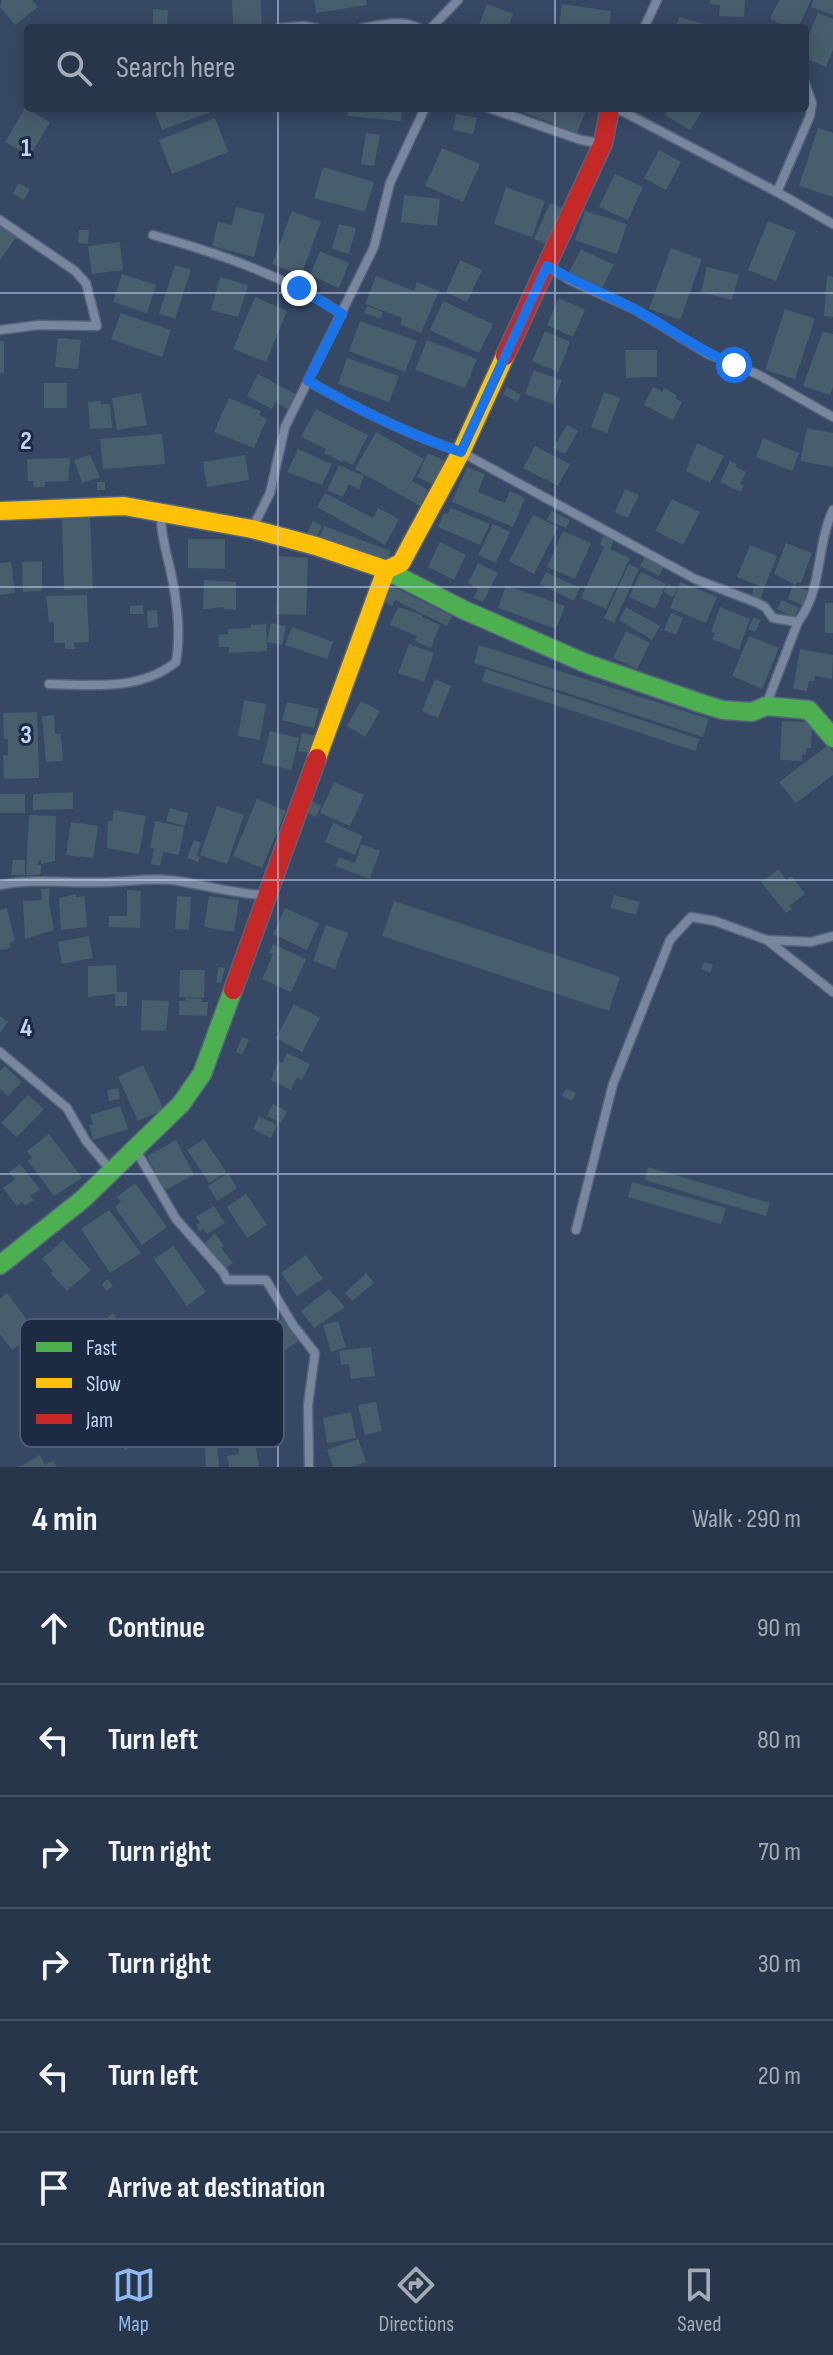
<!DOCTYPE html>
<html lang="en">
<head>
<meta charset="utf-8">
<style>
  :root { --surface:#28364b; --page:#344155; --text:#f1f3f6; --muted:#a5abb5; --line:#445063; --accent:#90b9f0 }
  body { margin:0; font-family:"Sofia Sans Condensed",sans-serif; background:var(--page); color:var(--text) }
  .stop { position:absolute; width:24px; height:24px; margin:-18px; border:6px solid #1a73e8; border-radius:50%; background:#fff }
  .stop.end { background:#1a73e8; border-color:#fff; box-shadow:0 2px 8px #0008 }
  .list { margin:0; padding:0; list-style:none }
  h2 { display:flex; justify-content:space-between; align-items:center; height:104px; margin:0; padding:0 32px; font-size:34px }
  h2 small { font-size:26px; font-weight:400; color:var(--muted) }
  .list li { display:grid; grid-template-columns:52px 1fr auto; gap:24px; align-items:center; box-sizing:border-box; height:112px; padding:0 32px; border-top:2px solid var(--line) }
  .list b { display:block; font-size:30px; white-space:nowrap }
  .list em { font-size:26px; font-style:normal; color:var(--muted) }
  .icon { flex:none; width:44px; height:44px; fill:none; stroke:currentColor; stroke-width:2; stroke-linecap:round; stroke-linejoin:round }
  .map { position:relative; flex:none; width:833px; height:1467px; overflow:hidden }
  .search { position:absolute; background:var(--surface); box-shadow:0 4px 20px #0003; left:24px; right:24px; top:24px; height:88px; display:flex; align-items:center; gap:20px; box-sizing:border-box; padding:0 28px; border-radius:8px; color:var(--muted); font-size:30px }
  .sheet { height:776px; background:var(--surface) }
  nav { display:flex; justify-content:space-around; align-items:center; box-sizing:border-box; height:112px; border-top:2px solid var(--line); background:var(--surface); font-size:22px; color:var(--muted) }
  nav a { display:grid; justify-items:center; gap:4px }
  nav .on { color:var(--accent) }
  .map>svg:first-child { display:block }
  .building { fill:#475e6d }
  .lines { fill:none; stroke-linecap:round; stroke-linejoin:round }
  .street-casing { stroke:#55647e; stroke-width:11 }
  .fast-casing { stroke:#55647e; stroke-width:21 }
  .slow-casing { stroke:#55647e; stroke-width:21 }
  .jam-casing { stroke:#55647e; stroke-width:21 }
  .street { stroke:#79879e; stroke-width:8 }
  .fast { stroke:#4caf50; stroke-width:18 }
  .slow { stroke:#ffc107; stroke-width:18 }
  .jam { stroke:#c62828; stroke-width:18 }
  .route { stroke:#1a73e8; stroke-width:10 }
  .grid { fill:none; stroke:#c0d4f3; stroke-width:2; stroke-opacity:0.55 }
  .key { fill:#1c2a42; stroke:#4d5d77; stroke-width:2 }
  .key-label { font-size:22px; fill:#c0d4f3 }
  .grid-label { font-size:26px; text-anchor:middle; font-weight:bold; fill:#c0d4f3; stroke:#1c2a42; stroke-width:6; stroke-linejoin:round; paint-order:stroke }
</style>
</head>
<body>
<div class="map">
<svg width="833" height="1467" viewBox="0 0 833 1467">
  <rect width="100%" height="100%" fill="#364864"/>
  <g class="building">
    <polygon points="2,0 32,0 38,7 15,25 0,7"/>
    <polygon points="232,0 261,0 262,27 233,28"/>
    <polygon points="314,0 366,0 367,5 316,13"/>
    <polygon points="710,0 745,0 744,17 719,16 720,5 710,4"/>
    <polygon points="779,0 811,0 798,28 790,28 770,19"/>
    <polygon points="813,0 833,0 833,15 811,7"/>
    <polygon points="487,4 513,14 508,28 478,28"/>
    <polygon points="562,4 611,11 609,28 559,28"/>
    <polygon points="153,9 168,10 167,28 153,28"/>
    <polygon points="818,13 833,19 833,50 826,67 805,58 805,44"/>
    <polygon points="679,17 716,27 716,28 676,28"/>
    <polygon points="25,108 50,122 30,156 5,142"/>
    <polygon points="154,108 209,108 210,112 162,130"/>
    <polygon points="349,108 402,108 401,121 348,116"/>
    <polygon points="512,108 587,108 577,133"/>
    <polygon points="669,108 697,108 702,111 690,130 665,115"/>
    <polygon points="456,114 477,118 473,134 453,130"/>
    <polygon points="215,118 228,152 172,174 159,140"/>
    <polygon points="818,128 833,133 833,197 799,186"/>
    <polygon points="366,133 380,135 374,166 361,164"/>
    <polygon points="442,148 480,164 463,202 425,186"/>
    <polygon points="659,150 681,162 666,190 644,178"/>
    <polygon points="323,167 374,182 365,212 314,198"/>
    <polygon points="615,174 643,187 628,220 599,207"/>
    <polygon points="18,183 30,189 24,200 13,194"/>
    <polygon points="506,187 545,201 532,237 494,224"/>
    <polygon points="404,195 440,199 437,226 401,222"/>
    <polygon points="550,203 564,209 548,245 534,239"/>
    <polygon points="236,207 265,214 254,257 212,246 218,222 232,225"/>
    <polygon points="292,211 321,222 301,275 272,264"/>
    <polygon points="585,211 627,224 617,254 575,240"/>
    <polygon points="768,221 796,232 776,281 748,270"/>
    <polygon points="0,224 17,236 0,260"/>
    <polygon points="339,224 356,228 349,254 332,249"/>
    <polygon points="79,230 89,230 88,244 78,243"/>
    <polygon points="120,242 123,270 92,274 88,246"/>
    <polygon points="671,248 702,259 680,320 649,309"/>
    <polygon points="581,249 614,265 602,288 569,272"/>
    <polygon points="320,251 349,263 339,288 310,275"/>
    <polygon points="460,260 482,270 467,302 446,292"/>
    <polygon points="175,265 191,270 175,319 159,314"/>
    <polygon points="707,267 739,275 732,300 701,292"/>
    <polygon points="122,274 156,285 147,313 113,302"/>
    <polygon points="376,276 414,291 417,282 439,291 421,333 400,324 402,318 365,304"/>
    <polygon points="827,276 833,277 833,317 824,316"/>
    <polygon points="220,277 248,285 238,317 211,310"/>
    <polygon points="255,297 287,311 266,362 233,349"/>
    <polygon points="559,298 585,310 573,337 547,325"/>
    <polygon points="443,301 493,324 479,353 430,330"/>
    <polygon points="367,306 383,312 381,319 364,313"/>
    <polygon points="785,309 815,319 795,379 765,370"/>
    <polygon points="121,313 171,330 162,357 111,339"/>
    <polygon points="360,321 417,341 405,372 349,351"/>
    <polygon points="545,331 570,342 558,372 532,361"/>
    <polygon points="823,331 833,334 833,387 830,395 803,386"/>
    <polygon points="58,338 81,340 78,369 55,367"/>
    <polygon points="427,340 477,359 465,388 415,370"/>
    <rect x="0" y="341" width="4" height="32"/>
    <polygon points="625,350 657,350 657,377 626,378"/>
    <polygon points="347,358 399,376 389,402 338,384"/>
    <polygon points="534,370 562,380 553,404 525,394"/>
    <polygon points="258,374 295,394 288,409 275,402 272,409 247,396"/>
    <rect x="44" y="383" width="23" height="25"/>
    <polygon points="507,387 521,395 517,402 503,394"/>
    <polygon points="653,387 663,392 664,388 677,395 675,398 682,402 673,420 644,405"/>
    <polygon points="604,392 620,398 607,433 591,427"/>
    <polygon points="141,393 147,425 117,430 112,398"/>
    <polygon points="229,398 261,411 259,415 267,419 254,448 214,432"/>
    <polygon points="101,401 101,404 110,404 112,428 90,429 88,402"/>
    <polygon points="316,409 368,435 353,465 343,460 342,462 324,453 326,449 301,437"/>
    <polygon points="567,425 578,431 565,454 553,448"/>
    <polygon points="807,428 833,433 833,467 800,461"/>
    <polygon points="376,432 424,459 412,481 428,490 420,506 355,469"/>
    <polygon points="162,434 165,464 103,469 100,439"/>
    <polygon points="763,438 799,453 792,471 756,457"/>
    <polygon points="697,443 724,456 710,483 686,471"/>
    <polygon points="535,446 570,464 558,486 523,468"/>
    <polygon points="298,449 332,464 322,485 287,472"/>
    <polygon points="428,453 446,461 434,485 417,477"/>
    <polygon points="90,455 100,477 82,483 74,460"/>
    <polygon points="245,455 249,480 207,487 203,462"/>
    <polygon points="70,458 68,481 45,482 45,487 34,487 33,481 28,481 27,459"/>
    <polygon points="730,461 737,464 735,467 746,472 740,484 744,485 741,492 720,482"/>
    <polygon points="339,465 364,476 359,489 349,484 343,497 327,490"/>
    <polygon points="467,467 485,474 478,492 505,503 510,491 525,498 513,527 452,502"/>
    <rect x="97" y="482" width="8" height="8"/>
    <polygon points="625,489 639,495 628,518 615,512"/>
    <polygon points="325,493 373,518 378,508 399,519 385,545 317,507"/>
    <polygon points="672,499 700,512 683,545 655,531"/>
    <polygon points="451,508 490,524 480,545 438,527 444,513 448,514"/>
    <polygon points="551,511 570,520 566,528 547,520"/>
    <polygon points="533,515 558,527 534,574 509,561"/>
    <polygon points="90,518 93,589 64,590 62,519"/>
    <polygon points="313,521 322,526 316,537 307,533"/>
    <polygon points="493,524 510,532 496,563 478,555"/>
    <polygon points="324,526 391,551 386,563 319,539"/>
    <polygon points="563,531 591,543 575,579 547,567"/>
    <polygon points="603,536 614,541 610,549 630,558 606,609 581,598 604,547 600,545"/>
    <polygon points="188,539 225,539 225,569 188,568"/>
    <polygon points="440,542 466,555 454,580 428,567"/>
    <polygon points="786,543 812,553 801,583 797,582 796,585 774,574"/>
    <polygon points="750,545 777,556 764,588 737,577"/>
    <polygon points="279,556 308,558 306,615 276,614"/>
    <polygon points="645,556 664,566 659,576 640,566"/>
    <polygon points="42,561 42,591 23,592 22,562"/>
    <polygon points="11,562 15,593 0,595 0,563"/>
    <polygon points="478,563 498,573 483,602 473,598 478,589 468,583"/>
    <polygon points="629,564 639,569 614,623 604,618"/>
    <polygon points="546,572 580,588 574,601 540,584"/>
    <polygon points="641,572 666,584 655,609 629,597"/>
    <polygon points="204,580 236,582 236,610 224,609 224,607 203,609"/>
    <polygon points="680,582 717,597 706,623 670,608"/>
    <polygon points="668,584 677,589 673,597 664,592"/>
    <polygon points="390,585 452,616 447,626 395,600 392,606 382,601"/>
    <polygon points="506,585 565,606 556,629 498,608"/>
    <polygon points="793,585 808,591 803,605 788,599"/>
    <polygon points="754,587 764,589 759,602 752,596"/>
    <polygon points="87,595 89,642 74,643 75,649 65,649 65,643 54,643 54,622 49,622 46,596"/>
    <polygon points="782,600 799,608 794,617 777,609"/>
    <rect x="825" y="603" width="8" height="30"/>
    <polygon points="143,605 144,614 130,614 130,606"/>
    <polygon points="398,607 422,615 422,617 440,625 431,648 415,641 417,636 390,625"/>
    <polygon points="626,607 660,626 652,640 619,620"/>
    <polygon points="720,607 750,619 739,650 712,639 715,633 711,632"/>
    <polygon points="157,610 158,627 148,628 147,611"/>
    <polygon points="671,613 683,618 676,635 664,630"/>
    <polygon points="754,617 761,620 755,632 748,629"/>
    <polygon points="271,623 286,626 282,645 267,642"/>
    <polygon points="266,624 267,651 229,653 229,647 219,647 218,635 228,634 228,629 251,628 251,625"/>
    <polygon points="292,627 333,642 327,659 285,645"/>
    <polygon points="626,631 650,643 637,669 613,658"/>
    <polygon points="749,636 779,648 762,689 732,676"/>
    <polygon points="409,644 434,653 424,682 398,673"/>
    <polygon points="479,645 709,719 703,737 474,663"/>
    <polygon points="800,649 833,655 832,679 815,676 814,681 809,681 807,691 793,689"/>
    <polygon points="486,669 699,739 695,751 482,681"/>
    <polygon points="435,679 451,686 438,718 422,711"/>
    <polygon points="244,700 266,704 260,740 238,736"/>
    <polygon points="361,701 380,711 365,737 347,726"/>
    <polygon points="287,702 319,709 314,728 282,720"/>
    <polygon points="37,712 39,778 4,779 3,755 8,755 8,739 4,739 3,713"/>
    <polygon points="54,715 55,734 61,734 63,761 46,762 42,716"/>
    <polygon points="782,721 812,722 811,748 806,748 806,755 802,754 802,761 780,760"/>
    <polygon points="270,731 299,738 291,770 262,763"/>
    <polygon points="302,733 317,736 310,753 298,751"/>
    <polygon points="828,745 833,752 833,775 796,803 779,782"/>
    <polygon points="334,782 364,795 350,826 320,813"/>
    <polygon points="73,792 73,809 33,810 33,794"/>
    <rect x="0" y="794" width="25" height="19"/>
    <polygon points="257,799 286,811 262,868 233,856"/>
    <polygon points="311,801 321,806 316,817 306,812"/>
    <polygon points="217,806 244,815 227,864 200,855"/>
    <polygon points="170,808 188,813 185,826 166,821"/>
    <polygon points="114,810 146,816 139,854 107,848 108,821 112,821"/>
    <polygon points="29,815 56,816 55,861 41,864 41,861 38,861 38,865 41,865 41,873 38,875 26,875"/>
    <polygon points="155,821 184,827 179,855 163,852 160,866 151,864 154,849 150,848"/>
    <polygon points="71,822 98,826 93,858 66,855"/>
    <polygon points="333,823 363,836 355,855 325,842"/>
    <polygon points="194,840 201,843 197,856 200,857 198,862 187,858"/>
    <polygon points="361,844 380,851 370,879 335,866 339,857 355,863"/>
    <polygon points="13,860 25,860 25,875 11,875"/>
    <polygon points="779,869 786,880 792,876 805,894 789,906 792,909 786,913 761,882"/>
    <polygon points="50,888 49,902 54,930 25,939 23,901 42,900 41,889"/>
    <polygon points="127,890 141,891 140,928 109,927 109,916 127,916"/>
    <polygon points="76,894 76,897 85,896 87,927 61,930 59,898"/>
    <polygon points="614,895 640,902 636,915 610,908"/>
    <polygon points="177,896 191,897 189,930 175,929"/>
    <polygon points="209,896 239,900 234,932 204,927"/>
    <polygon points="394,901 620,977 609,1011 382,936"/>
    <polygon points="7,908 15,941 9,943 11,948 0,950 0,910"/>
    <polygon points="285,908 319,923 307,950 273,934"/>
    <polygon points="326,925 348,933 335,969 313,961"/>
    <polygon points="89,936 93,958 62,964 58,942"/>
    <polygon points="273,944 306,959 291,992 262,979 273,954 269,953"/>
    <polygon points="704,962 713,965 710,973 701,969"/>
    <polygon points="116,965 117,992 127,992 127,1006 115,1006 115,994 88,997 88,966"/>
    <polygon points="219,967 225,968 221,983 216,982"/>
    <polygon points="180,970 205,970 204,998 179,997"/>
    <polygon points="185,998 202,999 202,1002 208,1002 207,1016 179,1015 179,1001 185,1001"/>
    <polygon points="142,1000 169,1001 166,1031 141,1030"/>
    <polygon points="294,1004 320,1018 302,1052 276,1038"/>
    <polygon points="0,1016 8,1022 0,1033"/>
    <polygon points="242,1037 249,1040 242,1055 236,1052"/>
    <polygon points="287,1053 310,1064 302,1080 297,1077 291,1090 271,1080 278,1061 282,1063"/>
    <polygon points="143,1065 164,1110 138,1121 118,1077"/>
    <polygon points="5,1066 22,1082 8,1096 0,1089 0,1071"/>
    <polygon points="118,1088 120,1099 109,1101 107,1090"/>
    <polygon points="566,1089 576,1093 572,1101 562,1096"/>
    <polygon points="28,1095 44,1109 17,1137 1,1123"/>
    <polygon points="273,1104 287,1111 281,1123 267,1116"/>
    <polygon points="120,1106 128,1129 93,1140 89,1125 93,1124 90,1115"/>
    <polygon points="259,1116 277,1125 271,1138 253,1129"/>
    <polygon points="49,1134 82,1178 54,1196 28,1161 32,1158 27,1151"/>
    <polygon points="204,1139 226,1172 209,1183 187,1150"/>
    <polygon points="176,1140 194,1175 165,1190 147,1156"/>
    <polygon points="20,1164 40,1189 30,1196 34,1200 25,1206 22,1202 17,1206 3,1188 15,1179 9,1172"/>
    <polygon points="648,1167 770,1203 766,1216 645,1180"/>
    <polygon points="228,1173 237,1188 217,1201 208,1186"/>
    <polygon points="632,1182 726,1208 721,1224 628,1197"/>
    <polygon points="135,1183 167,1227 142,1245 115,1207 121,1202 117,1197"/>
    <polygon points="246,1194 267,1225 247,1238 227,1207"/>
    <polygon points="214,1206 225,1223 207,1234 204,1229 200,1232 196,1225 200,1223 196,1217"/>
    <polygon points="109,1210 141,1253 110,1273 81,1229"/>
    <polygon points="215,1233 224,1246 221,1248 233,1263 223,1270 204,1244"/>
    <polygon points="63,1240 91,1270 67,1291 50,1273 53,1271 42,1259"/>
    <polygon points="173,1246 206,1292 187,1306 154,1259"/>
    <polygon points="306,1255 323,1279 297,1296 281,1273"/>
    <polygon points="366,1273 374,1283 352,1301 345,1293"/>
    <polygon points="108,1279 113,1286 106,1291 102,1284"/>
    <polygon points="329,1289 345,1307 314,1328 301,1311"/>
    <polygon points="7,1293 36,1332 12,1350 0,1334 0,1299"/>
    <polygon points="113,1313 135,1343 116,1357 93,1328"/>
    <polygon points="282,1319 298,1341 271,1360 255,1338"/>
    <polygon points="338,1321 346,1347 331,1352 323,1325"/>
    <polygon points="371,1347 375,1376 351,1379 349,1364 341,1365 339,1351"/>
    <polygon points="376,1402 382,1431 365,1435 358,1405"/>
    <polygon points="351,1412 356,1438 327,1443 323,1418"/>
    <polygon points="129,1426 137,1444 125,1450 117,1432"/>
    <polygon points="358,1439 366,1462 352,1467 333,1467 327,1450"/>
    <polygon points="255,1442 259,1467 229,1467 227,1456 239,1454 238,1445"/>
    <polygon points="205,1445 217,1445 219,1467 206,1467"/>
    <polygon points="40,1455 45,1465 53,1461 57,1467 19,1467"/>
  </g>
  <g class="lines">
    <defs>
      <g id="street">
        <polyline points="278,28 304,26 316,28"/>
        <path d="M362,28c19,-3 39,-9 57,0"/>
        <polyline points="431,28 458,0"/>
        <polyline points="644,28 657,0"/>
        <polyline points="489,108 581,140 599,143"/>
        <polyline points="616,108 777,192 833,224"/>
        <polyline points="777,192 810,116 812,103 805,83"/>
        <polyline points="0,220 75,271 86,283 97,326 39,325 0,330"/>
        <path d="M153,235c65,18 132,41 189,79"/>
        <polyline points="551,268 570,280 636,310 708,354 759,375 833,417"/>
        <path d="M308,381c49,28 99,53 153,71l234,127 60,23 10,5 8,11 25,4c25,-33 18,-76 35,-112"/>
        <polyline points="254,525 270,493 285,427 374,247 390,183 425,108"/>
        <path d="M49,684c44,1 91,7 127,-22 5,-28 1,-61 -5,-89 -4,-19 -10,-36 -10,-56"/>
        <polyline points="768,700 798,622"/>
        <path d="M0,885c37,-7 73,-1 110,-3 25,-1 49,-5 74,0 27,5 49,11 78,13"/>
        <polyline points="833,936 811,942 767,940 833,992"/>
        <polyline points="0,1052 67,1108 86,1141 108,1167"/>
        <polyline points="137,1152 176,1219 223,1272 227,1280 266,1280 293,1325 315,1353 308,1405 309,1467"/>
        <polyline points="576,1230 613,1084 670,940 691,917 715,921 767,940"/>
      </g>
      <g id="fast">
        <polyline points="384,569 464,610 585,663 703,704 723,710 752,712 766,706 809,710 833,738"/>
        <polyline points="0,1265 83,1199 181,1104 202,1074 233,990"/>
      </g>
      <g id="slow">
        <polyline points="0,511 124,506 252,529 316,546 384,569"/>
        <polyline points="317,758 386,570 401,563 461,452 505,356"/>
      </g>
      <g id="jam">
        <polyline points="505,356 603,143 610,108"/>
        <polyline points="233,990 317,758"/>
      </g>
    </defs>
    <use href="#street" class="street-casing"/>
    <use href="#fast" class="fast-casing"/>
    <use href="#slow" class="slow-casing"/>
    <use href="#jam" class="jam-casing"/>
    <use href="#street" class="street"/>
    <use href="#fast" class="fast"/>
    <use href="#slow" class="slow"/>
    <use href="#jam" class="jam"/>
  </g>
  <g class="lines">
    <path class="route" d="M299,288l43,26 -34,67c49,28 99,53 153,71l86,-186c29,17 60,28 89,44 33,18 63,40 98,55"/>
  </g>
  <path class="grid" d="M278,0v28M555,0v28M278,108v1359M555,108v1359M0,293h833M0,587h833M0,880h833M0,1174h833"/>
  <rect x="20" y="1319" width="264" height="128" rx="12" class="key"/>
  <rect x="36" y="1342" width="36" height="10" fill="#4caf50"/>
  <rect x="36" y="1378" width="36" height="10" fill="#ffc107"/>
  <rect x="36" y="1414" width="36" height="10" fill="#c62828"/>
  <g class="key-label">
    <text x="86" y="1355">Fast</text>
    <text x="86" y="1391">Slow</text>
    <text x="86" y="1427">Jam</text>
  </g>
  <g class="grid-label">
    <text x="26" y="156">1</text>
    <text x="26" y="449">2</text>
    <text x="26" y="743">3</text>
    <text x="26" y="1036">4</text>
  </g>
</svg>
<div class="stop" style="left:734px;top:365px"></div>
<div class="stop end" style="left:299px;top:288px"></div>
<div class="search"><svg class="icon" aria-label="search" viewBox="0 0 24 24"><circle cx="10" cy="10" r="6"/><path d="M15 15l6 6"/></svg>Search here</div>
</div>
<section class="sheet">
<h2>4 min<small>Walk · 290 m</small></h2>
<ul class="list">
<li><svg class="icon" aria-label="ahead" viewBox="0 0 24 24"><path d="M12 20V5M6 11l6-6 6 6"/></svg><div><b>Continue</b></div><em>90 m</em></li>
<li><svg class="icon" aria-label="left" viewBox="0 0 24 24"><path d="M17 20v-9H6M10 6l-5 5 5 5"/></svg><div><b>Turn left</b></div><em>80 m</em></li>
<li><svg class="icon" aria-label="right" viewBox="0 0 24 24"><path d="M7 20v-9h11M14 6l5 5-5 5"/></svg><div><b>Turn right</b></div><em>70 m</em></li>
<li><svg class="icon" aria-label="right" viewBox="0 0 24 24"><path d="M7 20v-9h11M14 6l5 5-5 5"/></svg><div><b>Turn right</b></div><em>30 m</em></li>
<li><svg class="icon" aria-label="left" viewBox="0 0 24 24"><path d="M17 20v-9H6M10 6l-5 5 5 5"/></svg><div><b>Turn left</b></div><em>20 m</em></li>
<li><svg class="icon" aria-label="arrive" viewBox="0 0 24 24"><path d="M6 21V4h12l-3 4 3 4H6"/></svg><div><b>Arrive at destination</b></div></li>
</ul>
</section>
<nav>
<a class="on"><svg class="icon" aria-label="map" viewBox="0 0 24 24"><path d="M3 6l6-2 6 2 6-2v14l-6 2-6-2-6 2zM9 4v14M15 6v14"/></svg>Map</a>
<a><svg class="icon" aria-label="directions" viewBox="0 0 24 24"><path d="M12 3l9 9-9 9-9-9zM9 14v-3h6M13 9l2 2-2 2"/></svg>Directions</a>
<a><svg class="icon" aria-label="saved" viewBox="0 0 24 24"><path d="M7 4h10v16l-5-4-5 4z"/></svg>Saved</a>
</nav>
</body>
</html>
